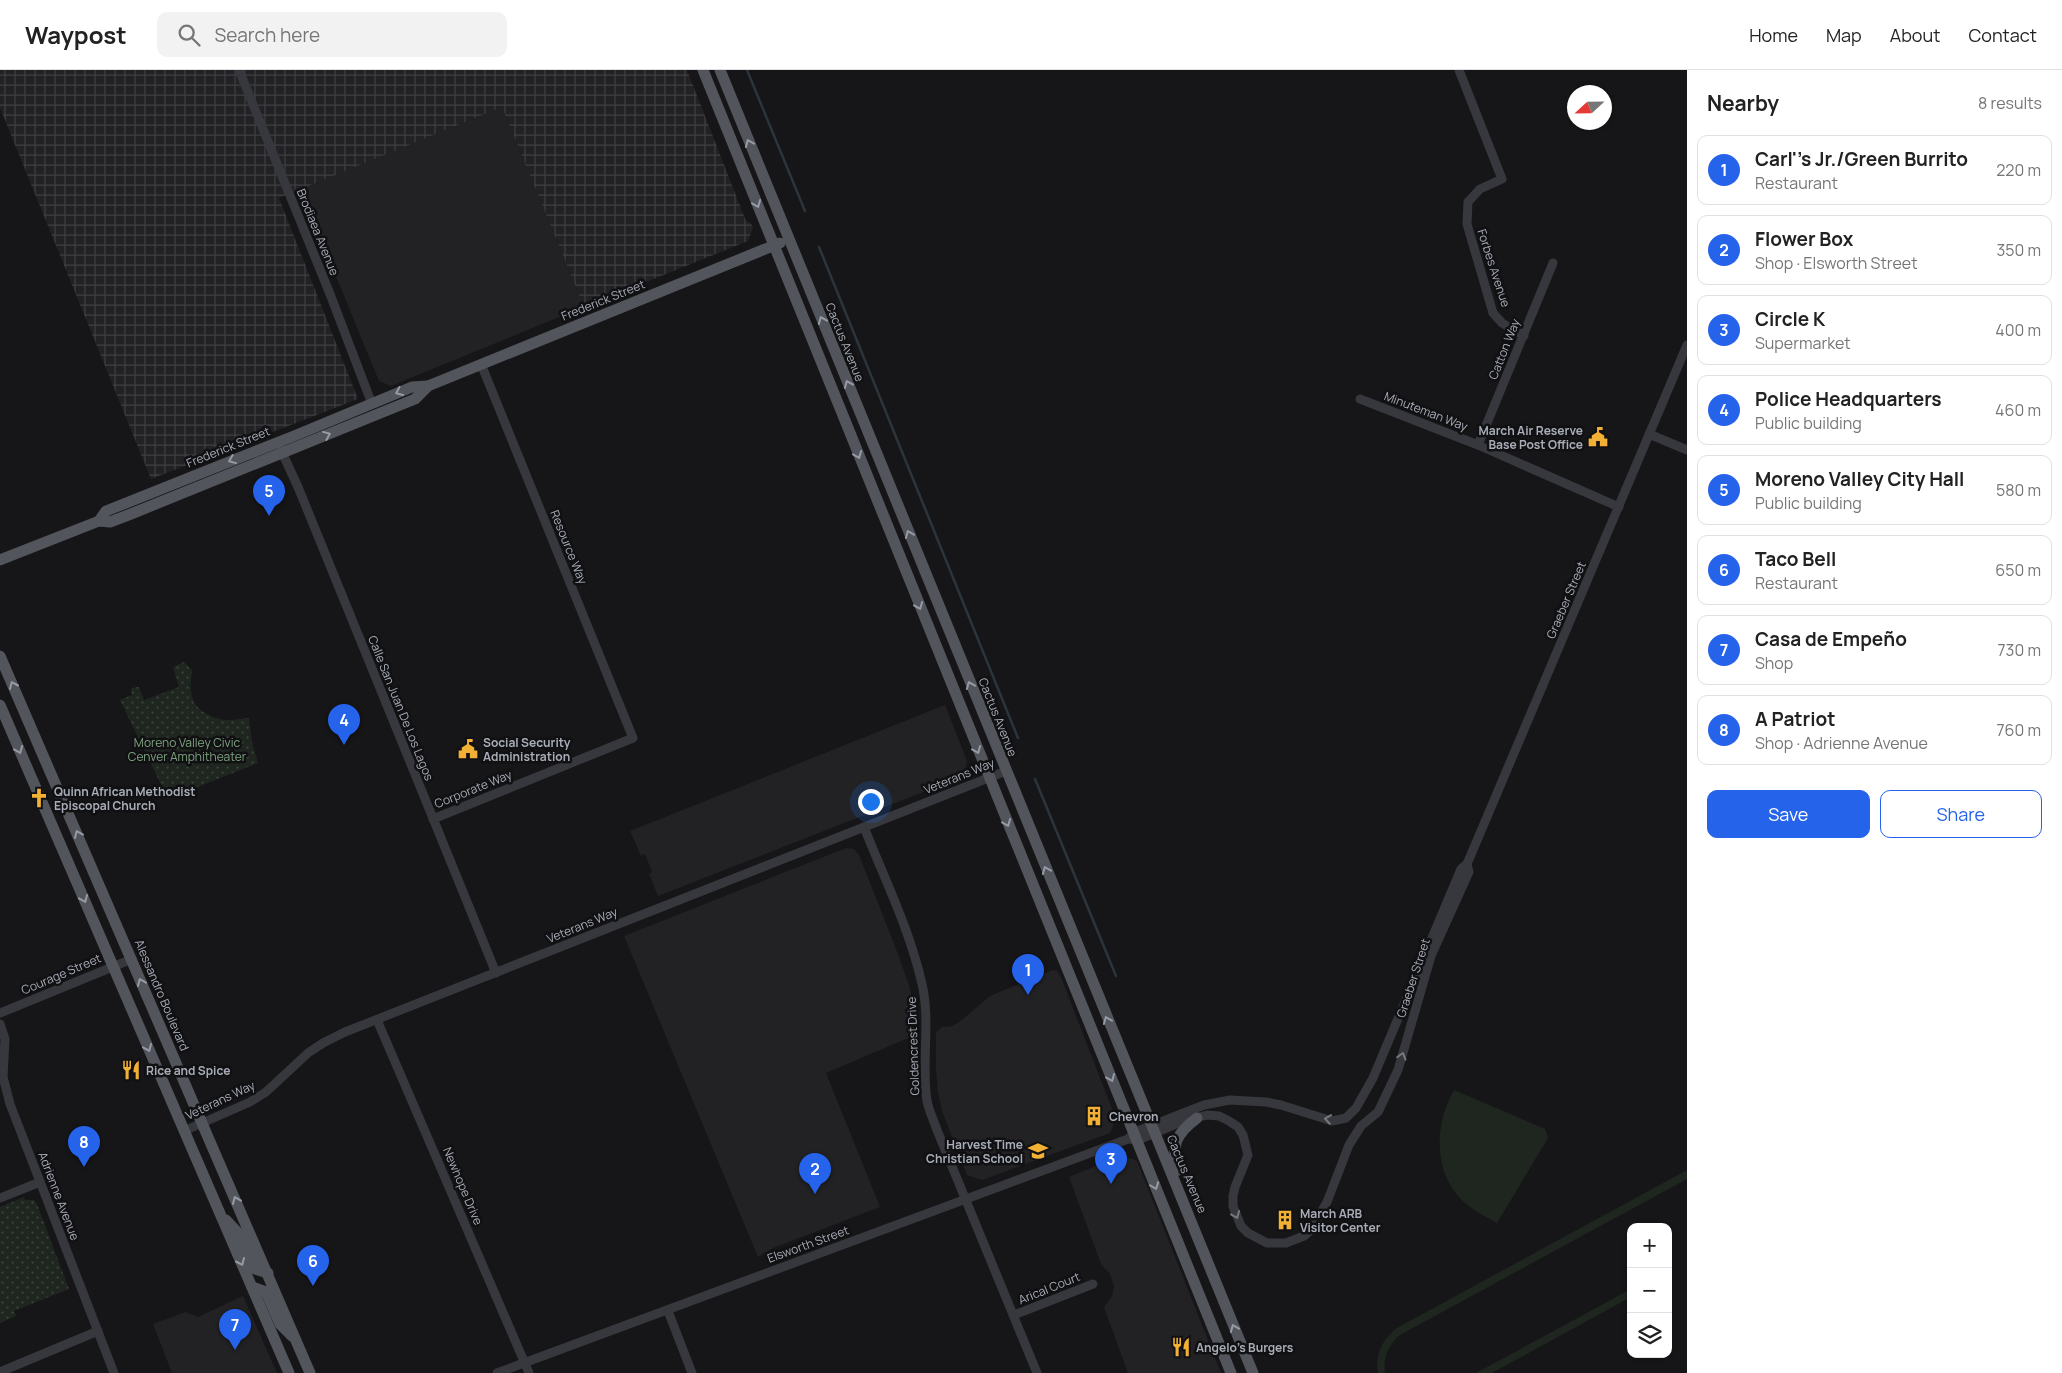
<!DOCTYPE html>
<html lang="en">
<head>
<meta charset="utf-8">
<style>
  :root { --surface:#fff; --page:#f2f2f2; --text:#222; --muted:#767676; --line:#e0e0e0; --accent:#2563eb }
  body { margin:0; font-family:Manrope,sans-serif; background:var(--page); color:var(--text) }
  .controls { position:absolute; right:15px; bottom:15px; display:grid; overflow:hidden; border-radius:10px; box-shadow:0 1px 4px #0004 }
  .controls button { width:45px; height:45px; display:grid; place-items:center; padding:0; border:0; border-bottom:1px solid var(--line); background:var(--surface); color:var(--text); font:25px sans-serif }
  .compass { position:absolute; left:1567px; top:15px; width:45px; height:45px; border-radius:50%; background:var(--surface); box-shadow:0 1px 4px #0004; rotate:248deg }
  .you { position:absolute; left:870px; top:731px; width:18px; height:18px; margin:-12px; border:4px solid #fff; border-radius:50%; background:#1a73e8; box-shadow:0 0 0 8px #1a73e833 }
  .badge { display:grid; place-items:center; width:32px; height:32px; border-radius:50%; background:var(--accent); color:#fff; font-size:16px; font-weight:700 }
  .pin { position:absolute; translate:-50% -41px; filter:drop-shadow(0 1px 2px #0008) }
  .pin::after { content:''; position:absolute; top:26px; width:18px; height:15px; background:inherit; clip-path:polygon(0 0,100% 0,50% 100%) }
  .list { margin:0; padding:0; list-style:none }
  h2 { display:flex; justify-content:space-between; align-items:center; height:65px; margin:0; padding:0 20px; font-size:21px }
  h2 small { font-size:16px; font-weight:400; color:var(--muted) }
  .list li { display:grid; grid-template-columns:32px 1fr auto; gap:15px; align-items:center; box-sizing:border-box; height:70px; margin:0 10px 10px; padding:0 10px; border:1px solid var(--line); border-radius:10px }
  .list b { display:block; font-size:19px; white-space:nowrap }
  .list p { margin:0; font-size:16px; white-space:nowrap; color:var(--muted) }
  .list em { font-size:16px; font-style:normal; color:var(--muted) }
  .actions { display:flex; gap:10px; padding:15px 20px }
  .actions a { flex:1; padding:11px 0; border:1px solid var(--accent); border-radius:10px; text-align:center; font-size:18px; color:var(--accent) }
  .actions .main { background:var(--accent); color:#fff }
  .icon { flex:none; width:28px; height:28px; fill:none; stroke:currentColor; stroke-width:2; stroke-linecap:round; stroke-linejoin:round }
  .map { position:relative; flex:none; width:1687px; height:1303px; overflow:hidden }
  header { display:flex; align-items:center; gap:30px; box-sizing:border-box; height:70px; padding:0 25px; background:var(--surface); border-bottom:1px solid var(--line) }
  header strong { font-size:24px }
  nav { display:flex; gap:28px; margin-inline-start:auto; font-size:18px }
  .search { width:350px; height:45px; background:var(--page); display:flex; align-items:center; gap:12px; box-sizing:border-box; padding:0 18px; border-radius:10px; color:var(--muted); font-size:19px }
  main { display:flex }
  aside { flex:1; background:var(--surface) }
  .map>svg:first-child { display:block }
  .built { fill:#222225 }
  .industrial { fill:url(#industrial-grid) }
  .grass { fill:#1e261f }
  .park { fill:url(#park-dots) }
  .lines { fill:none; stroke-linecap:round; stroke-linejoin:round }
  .stream { stroke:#2c353c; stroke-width:2.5 }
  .minor { stroke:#37383d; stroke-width:9 }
  .major { stroke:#53555c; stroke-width:11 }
  .oneway { stroke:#979ba6 }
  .oneway2 { stroke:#757881 }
  .labels { text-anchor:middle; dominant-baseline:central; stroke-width:5; stroke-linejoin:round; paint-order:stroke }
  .street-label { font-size:12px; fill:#a8adb8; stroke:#111113 }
  .poi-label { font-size:12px; font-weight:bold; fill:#a8adb8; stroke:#111113; text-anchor:start }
  .park-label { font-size:12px; fill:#7fa381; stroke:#111113 }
</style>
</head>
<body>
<header>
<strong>Waypost</strong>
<div class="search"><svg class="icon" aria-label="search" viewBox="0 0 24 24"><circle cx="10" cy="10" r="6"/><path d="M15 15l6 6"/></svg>Search here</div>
<nav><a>Home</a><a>Map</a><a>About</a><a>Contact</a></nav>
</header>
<main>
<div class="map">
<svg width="1687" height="1303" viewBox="0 0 1687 1303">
  <defs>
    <pattern id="industrial-grid" width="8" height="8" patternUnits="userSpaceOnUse" patternTransform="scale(1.25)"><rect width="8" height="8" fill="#222225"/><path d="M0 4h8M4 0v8" fill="none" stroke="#3f3f43"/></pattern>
    <pattern id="park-dots" width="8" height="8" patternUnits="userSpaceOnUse" patternTransform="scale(1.25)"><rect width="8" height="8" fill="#1e261f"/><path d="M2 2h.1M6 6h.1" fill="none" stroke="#3c433d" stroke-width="1.8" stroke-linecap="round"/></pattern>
  </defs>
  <rect width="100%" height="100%" fill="#161618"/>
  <g class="built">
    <polygon points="502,37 584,237 391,316 379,311 300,119"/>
    <polygon points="945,635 967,691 964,706 658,826 649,804 652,802 645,784 641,786 630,761"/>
    <polygon points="846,778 854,779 859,785 895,876 909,915 913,935 913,966 826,1003 880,1137 773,1178 758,1187 624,866"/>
    <polygon points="1053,900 1057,901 1061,907 1116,1049 1110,1063 982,1110 967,1105 942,1041 938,1022 936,998 936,962 942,957 952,956 958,953 990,926"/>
    <polygon points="1123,1085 1137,1091 1221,1303 1128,1303 1104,1237 1112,1226 1114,1217 1110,1204 1101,1194 1069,1107"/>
    <polygon points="243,1226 277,1303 172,1303 153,1254 186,1242 198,1247"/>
  </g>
  <polygon class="industrial" points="0,0 687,0 746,151 751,153 753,158 748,171 584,237 502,37 279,128 358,329 151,409 0,38"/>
  <g class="grass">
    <path d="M1454,1020l91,39 3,9 -51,85c-11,-6 -23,-12 -33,-21 -31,-28 -30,-78 -10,-112z"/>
    <path d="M1687,1100v9l-287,156c-12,10 -17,23 -15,38h-7c-3,-18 4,-34 19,-45z"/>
    <polygon points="1631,1219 1631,1227 1492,1303 1476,1303"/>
  </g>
  <g class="park">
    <path d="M184,592l8,8c-2,18 -4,34 15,44 7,4 14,6 22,6 7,0 13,-2 20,-2l3,25 6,20 -90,36 -48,-99 12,-5 -1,-7 8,-1 5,13 35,-13 -6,-20z"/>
    <polygon points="24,1127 25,1130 34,1130 37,1134 69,1219 14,1241 16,1246 0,1253 0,1137"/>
  </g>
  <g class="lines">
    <g class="stream">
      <polyline points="747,0 805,141"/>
      <polyline points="819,177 1018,668"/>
      <polyline points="1035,709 1116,906"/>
    </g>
    <g class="minor">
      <polyline points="239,0 330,224 372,334"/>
      <polyline points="1459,0 1502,109 1480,119 1468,132 1467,154 1493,243 1502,253 1524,266"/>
      <polyline points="1360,329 1478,375 1619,437"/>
      <polyline points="1649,364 1687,380"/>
      <polyline points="1478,375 1553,193"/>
      <polyline points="280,378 298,417 496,903"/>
      <polyline points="433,749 633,668 481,294"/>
      <path d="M864,757c20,51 46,103 58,157 9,38 -1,78 5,117 2,10 7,20 10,29l100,243"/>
      <polyline points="0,943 132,889"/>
      <polyline points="377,950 529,1303"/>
      <polyline points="0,954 5,969 3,1007 10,1034 114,1303"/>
      <polyline points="184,1061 250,1032 266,1022 308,983 323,973 345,962 1006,701"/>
      <polyline points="1130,1069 1138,1070 1183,1051 1207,1045 1219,1046 1229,1051 1238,1057 1243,1065 1248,1085 1235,1117 1233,1126 1233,1136 1241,1156 1248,1163 1267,1173 1286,1173 1304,1166 1311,1160 1327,1132 1349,1075 1361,1056 1378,1042 1398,1000 1431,886 1469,802 1467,794"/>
      <polyline points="0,1128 40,1112"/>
      <polyline points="668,1241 692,1303"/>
      <polyline points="1014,1245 1093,1214"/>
      <polyline points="0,1302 98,1261"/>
      <polyline points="497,1303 1128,1069 1135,1062 1204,1035 1230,1030 1266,1032 1281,1035 1332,1051 1346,1048 1356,1038 1373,1008 1461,799 1467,794 1687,275"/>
    </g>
    <g class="major">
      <path d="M703,0c175,435 352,869 528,1303"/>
      <polyline points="720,0 1253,1303"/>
      <polyline points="99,451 106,441 294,366 412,317 428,316"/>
      <polyline points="0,490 99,451 110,452 131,444 415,329 428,316 780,173"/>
      <polyline points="0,586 310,1303"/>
      <polyline points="0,635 289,1303"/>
      <path d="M1179,1100c-10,-24 -2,-37 18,-52"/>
      <polyline points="226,1150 241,1166 255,1199 268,1203"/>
      <polyline points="252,1217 266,1222 280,1254 292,1266"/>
    </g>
  </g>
  <defs><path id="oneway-chevron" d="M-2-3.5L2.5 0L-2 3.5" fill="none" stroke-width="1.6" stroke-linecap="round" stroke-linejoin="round" transform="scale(1.25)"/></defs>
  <g class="oneway">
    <use href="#oneway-chevron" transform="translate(749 73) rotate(-112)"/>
    <use href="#oneway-chevron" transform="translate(757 134) rotate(68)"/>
    <use href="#oneway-chevron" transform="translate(822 250) rotate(-112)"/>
    <use href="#oneway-chevron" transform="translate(848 314) rotate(-112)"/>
    <use href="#oneway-chevron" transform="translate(399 322) rotate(156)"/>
    <use href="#oneway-chevron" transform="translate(327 365) rotate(-22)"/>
    <use href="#oneway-chevron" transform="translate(858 385) rotate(68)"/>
    <use href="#oneway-chevron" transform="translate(232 390) rotate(158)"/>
    <use href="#oneway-chevron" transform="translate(909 464) rotate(-112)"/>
    <use href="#oneway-chevron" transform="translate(919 536) rotate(68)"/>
    <use href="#oneway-chevron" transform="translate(13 615) rotate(-114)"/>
    <use href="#oneway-chevron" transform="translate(970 615) rotate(-112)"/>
    <use href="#oneway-chevron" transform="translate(19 680) rotate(67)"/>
    <use href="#oneway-chevron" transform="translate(977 680) rotate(68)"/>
    <use href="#oneway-chevron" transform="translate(1007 753) rotate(68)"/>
    <use href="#oneway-chevron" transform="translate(78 764) rotate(-113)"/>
    <use href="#oneway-chevron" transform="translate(1046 800) rotate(-112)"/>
    <use href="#oneway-chevron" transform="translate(84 829) rotate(67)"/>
    <use href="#oneway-chevron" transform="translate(141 912) rotate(-113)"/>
    <use href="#oneway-chevron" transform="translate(1107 950) rotate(-112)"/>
    <use href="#oneway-chevron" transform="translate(148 978) rotate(67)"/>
    <use href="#oneway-chevron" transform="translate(1111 1008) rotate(67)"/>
    <use href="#oneway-chevron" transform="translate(1155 1116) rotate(69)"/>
    <use href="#oneway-chevron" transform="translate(236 1130) rotate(-113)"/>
    <use href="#oneway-chevron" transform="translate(241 1192) rotate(66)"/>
    <use href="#oneway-chevron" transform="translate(1234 1258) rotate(-112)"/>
  </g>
  <g class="oneway2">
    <use href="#oneway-chevron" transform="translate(1402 986) rotate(-74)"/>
    <use href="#oneway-chevron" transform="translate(1328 1049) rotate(-171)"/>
    <use href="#oneway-chevron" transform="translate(1236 1145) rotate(68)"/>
  </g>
  <defs>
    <symbol id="civic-bare" viewBox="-9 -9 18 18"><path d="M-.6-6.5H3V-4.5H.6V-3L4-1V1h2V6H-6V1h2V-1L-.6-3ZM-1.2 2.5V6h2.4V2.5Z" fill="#f2b134" stroke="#111113" stroke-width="2.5" paint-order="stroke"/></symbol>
    <symbol id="church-bare" viewBox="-9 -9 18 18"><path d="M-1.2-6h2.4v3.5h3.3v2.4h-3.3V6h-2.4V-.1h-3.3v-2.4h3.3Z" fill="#f2b134" stroke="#111113" stroke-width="2.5" paint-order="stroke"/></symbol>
    <symbol id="restaurant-bare" viewBox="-9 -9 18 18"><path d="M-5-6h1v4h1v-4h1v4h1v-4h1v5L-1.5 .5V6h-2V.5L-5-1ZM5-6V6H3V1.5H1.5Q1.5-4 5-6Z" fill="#f2b134" stroke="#111113" stroke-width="2.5" paint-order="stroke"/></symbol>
    <symbol id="building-bare" viewBox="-9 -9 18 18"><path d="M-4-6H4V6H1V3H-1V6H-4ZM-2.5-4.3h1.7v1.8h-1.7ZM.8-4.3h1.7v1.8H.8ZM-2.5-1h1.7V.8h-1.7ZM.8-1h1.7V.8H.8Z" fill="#f2b134" stroke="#111113" stroke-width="2.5" paint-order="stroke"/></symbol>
    <symbol id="school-bare" viewBox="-9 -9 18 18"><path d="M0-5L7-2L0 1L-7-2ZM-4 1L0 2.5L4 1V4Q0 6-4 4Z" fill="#f2b134" stroke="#111113" stroke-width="2.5" paint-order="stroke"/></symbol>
  </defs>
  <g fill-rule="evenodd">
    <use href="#civic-bare" x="1584" y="353" width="28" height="28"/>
    <use href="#civic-bare" x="454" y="665" width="28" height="28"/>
    <use href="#church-bare" x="25" y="714" width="28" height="28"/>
    <use href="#restaurant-bare" x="117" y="986" width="28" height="28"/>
    <use href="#building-bare" x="1080" y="1032" width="28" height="28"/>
    <use href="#school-bare" x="1024" y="1067" width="28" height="28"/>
    <use href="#building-bare" x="1271" y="1136" width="28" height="28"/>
    <use href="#restaurant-bare" x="1167" y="1263" width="28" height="28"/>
  </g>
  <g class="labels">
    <g class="street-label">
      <text transform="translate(318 162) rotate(68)">Brodiaea Avenue</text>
      <text transform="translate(1494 198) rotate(72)">Forbes Avenue</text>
      <text transform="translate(603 230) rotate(-22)">Frederick Street</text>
      <text transform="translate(845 272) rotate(68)">Cactus Avenue</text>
      <text transform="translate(1504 279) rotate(-68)">Catton Way</text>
      <text transform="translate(1426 341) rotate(21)">Minuteman Way</text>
      <text transform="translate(228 377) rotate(-22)">Frederick Street</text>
      <text transform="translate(569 477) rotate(68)">Resource Way</text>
      <text transform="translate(1566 530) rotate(-67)">Graeber Street</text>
      <text transform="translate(401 638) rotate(68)">Calle San Juan De Los Lagos</text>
      <text transform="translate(998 647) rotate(68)">Cactus Avenue</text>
      <text transform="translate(959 706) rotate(-22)">Veterans Way</text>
      <text transform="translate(473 719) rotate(-22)">Corporate Way</text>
      <text transform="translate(582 855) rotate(-22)">Veterans Way</text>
      <text transform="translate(61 904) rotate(-23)">Courage Street</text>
      <text transform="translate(1413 908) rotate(-72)">Graeber Street</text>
      <text transform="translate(162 925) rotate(67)">Alessandro Boulevard</text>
      <text transform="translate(913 976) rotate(-92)">Goldencrest Drive</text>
      <text transform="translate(220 1030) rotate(-25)">Veterans Way</text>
      <text transform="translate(1187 1104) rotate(67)">Cactus Avenue</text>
      <text transform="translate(463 1116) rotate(67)">Newhope Drive</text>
      <text transform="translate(59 1126) rotate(69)">Adrienne Avenue</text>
      <text transform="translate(808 1174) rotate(-20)">Elsworth Street</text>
      <text transform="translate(1049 1218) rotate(-22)">Arical Court</text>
    </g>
    <g class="poi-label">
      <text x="1583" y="360" text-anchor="end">March Air Reserve<tspan x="1583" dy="14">Base Post Office</tspan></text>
      <text x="483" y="672">Social Security<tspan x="483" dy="14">Administration</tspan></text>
      <text x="54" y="721">Quinn African Methodist<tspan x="54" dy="14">Episcopal Church</tspan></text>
      <text x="146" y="1000">Rice and Spice</text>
      <text x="1109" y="1046">Chevron</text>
      <text x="1023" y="1074" text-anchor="end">Harvest Time<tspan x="1023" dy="14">Christian School</tspan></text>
      <text x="1300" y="1143">March ARB<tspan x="1300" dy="14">Visitor Center</tspan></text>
      <text x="1196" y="1277">Angelo's Burgers</text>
    </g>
    <g class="park-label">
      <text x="187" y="672">Moreno Valley Civic<tspan x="187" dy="14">Cenver Amphitheater</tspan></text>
    </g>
  </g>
</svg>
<div class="controls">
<button>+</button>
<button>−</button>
<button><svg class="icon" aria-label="layers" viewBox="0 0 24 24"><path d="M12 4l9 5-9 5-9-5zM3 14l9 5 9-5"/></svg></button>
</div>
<svg class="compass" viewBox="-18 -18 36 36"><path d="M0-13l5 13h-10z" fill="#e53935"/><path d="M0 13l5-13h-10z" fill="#767676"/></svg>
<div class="you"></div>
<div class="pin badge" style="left:1028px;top:925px">1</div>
<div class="pin badge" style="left:815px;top:1124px">2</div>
<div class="pin badge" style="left:1111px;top:1114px">3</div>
<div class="pin badge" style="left:344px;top:675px">4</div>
<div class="pin badge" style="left:269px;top:446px">5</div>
<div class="pin badge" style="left:313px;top:1216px">6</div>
<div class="pin badge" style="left:235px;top:1280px">7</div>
<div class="pin badge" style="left:84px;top:1097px">8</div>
</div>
<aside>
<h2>Nearby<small>8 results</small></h2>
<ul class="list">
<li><span class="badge">1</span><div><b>Carl''s Jr./Green Burrito</b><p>Restaurant</p></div><em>220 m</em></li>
<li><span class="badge">2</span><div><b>Flower Box</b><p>Shop · Elsworth Street</p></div><em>350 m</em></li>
<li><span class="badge">3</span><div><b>Circle K</b><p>Supermarket</p></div><em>400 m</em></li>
<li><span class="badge">4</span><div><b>Police Headquarters</b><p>Public building</p></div><em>460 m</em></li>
<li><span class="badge">5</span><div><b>Moreno Valley City Hall</b><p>Public building</p></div><em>580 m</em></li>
<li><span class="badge">6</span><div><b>Taco Bell</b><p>Restaurant</p></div><em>650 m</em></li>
<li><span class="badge">7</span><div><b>Casa de Empeño</b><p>Shop</p></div><em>730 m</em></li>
<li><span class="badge">8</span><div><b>A Patriot</b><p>Shop · Adrienne Avenue</p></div><em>760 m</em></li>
</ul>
<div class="actions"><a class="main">Save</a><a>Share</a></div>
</aside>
</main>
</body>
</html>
